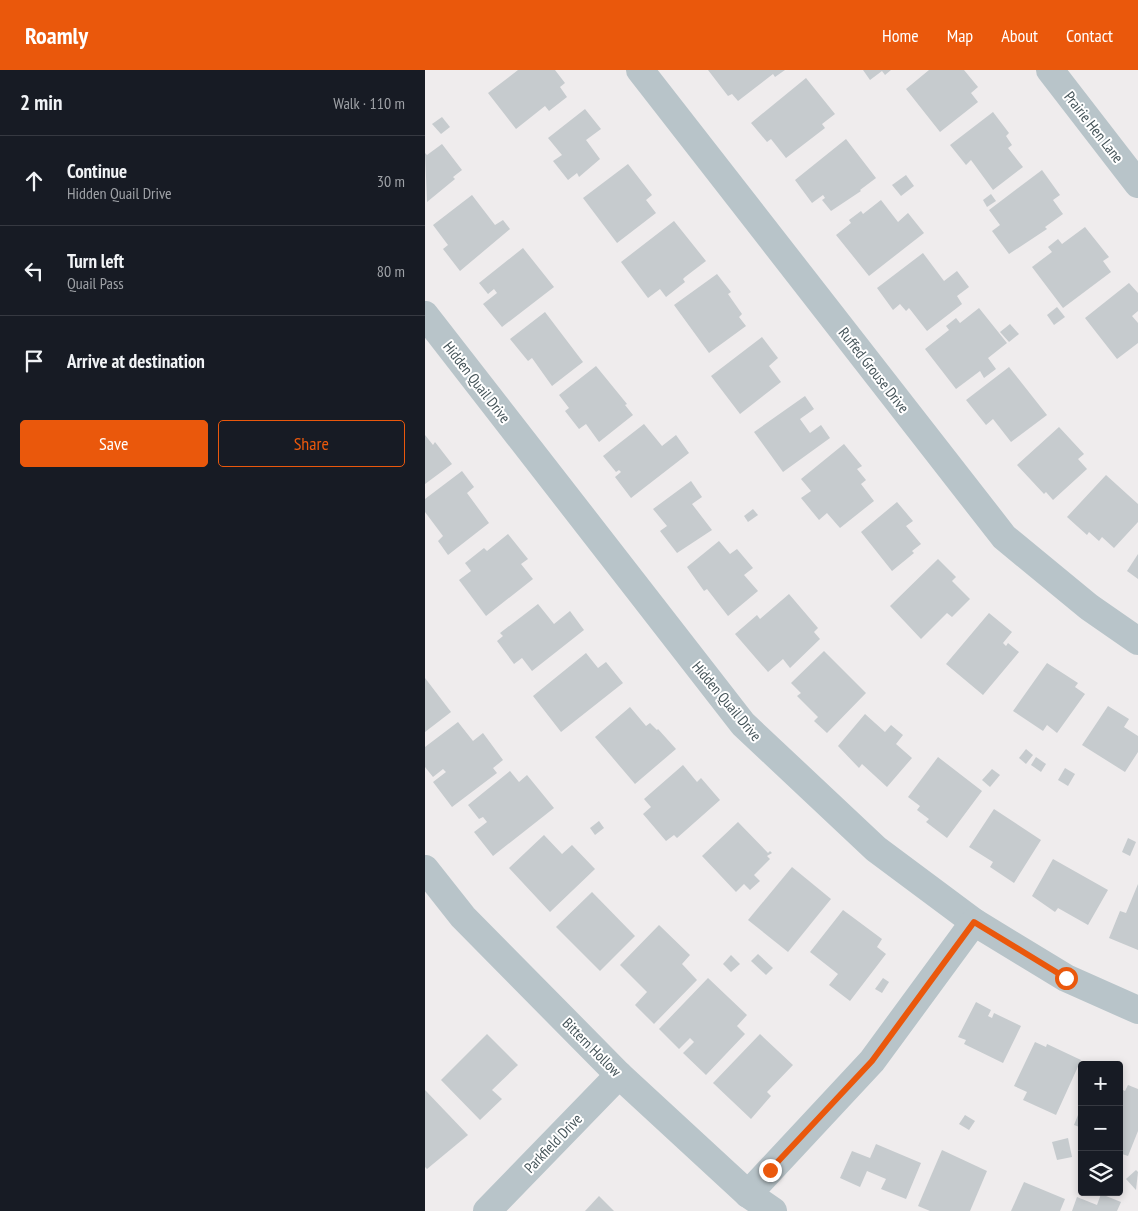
<!DOCTYPE html>
<html lang="en">
<head>
<meta charset="utf-8">
<style>
  :root { --surface:#171b24; --page:#20242c; --text:#f1f3f6; --muted:#9ea1a6; --line:#363941; --accent:#ea580c }
  body { margin:0; font-family:"PT Sans Narrow",sans-serif; background:var(--page); color:var(--text) }
  .controls { position:absolute; right:15px; bottom:15px; display:grid; overflow:hidden; border-radius:5px; box-shadow:0 2px 8px #0003 }
  .controls button { width:45px; height:45px; display:grid; place-items:center; padding:0; border:0; border-bottom:1px solid var(--line); background:var(--surface); color:var(--text); font:25px sans-serif }
  .stop { position:absolute; width:15px; height:15px; margin:-11px; border:4px solid #ea580c; border-radius:50%; background:#fff }
  .stop.end { background:#ea580c; border-color:#fff; box-shadow:0 1px 5px #0008 }
  .list { margin:0; padding:0; list-style:none }
  h2 { display:flex; justify-content:space-between; align-items:center; height:65px; margin:0; padding:0 20px; font-size:21px }
  h2 small { font-size:16px; font-weight:400; color:var(--muted) }
  .list li { display:grid; grid-template-columns:32px 1fr auto; gap:15px; align-items:center; box-sizing:border-box; height:90px; padding:0 20px; border-top:1px solid var(--line) }
  .list b { display:block; font-size:19px; white-space:nowrap }
  .list p { margin:0; font-size:16px; white-space:nowrap; color:var(--muted) }
  .list em { font-size:16px; font-style:normal; color:var(--muted) }
  .actions { display:flex; gap:10px; padding:15px 20px }
  .actions a { flex:1; padding:11px 0; border:1px solid var(--accent); border-radius:5px; text-align:center; font-size:18px; color:var(--accent) }
  .actions .main { background:var(--accent); color:#fff }
  .icon { flex:none; width:28px; height:28px; fill:none; stroke:currentColor; stroke-width:2; stroke-linecap:round; stroke-linejoin:round }
  .map { position:relative; flex:none; width:713px; height:1141px; overflow:hidden }
  header { display:flex; align-items:center; gap:30px; box-sizing:border-box; height:70px; padding:0 25px; background:var(--accent); color:#fff }
  header strong { font-size:24px }
  nav { display:flex; gap:28px; margin-inline-start:auto; font-size:18px }
  main { display:flex }
  aside { flex:1; background:var(--surface) }
  .map>svg:first-child { display:block }
  .building { fill:#c6cbce }
  .lines { fill:none; stroke-linecap:round; stroke-linejoin:round }
  .minor { stroke:#b8c4c9; stroke-width:28 }
  .tertiary { stroke:#b8c4c9; stroke-width:28 }
  .route { stroke:#ea580c; stroke-width:6 }
  .labels { text-anchor:middle; dominant-baseline:central; stroke-width:4; stroke-linejoin:round; paint-order:stroke }
  .street-label { font-size:15px; fill:#455459; stroke:#fff }
</style>
</head>
<body>
<header>
<strong>Roamly</strong>
<nav><a>Home</a><a>Map</a><a>About</a><a>Contact</a></nav>
</header>
<main>
<aside>
<h2>2 min<small>Walk · 110 m</small></h2>
<ul class="list">
<li><svg class="icon" aria-label="ahead" viewBox="0 0 24 24"><path d="M12 20V5M6 11l6-6 6 6"/></svg><div><b>Continue</b><p>Hidden Quail Drive</p></div><em>30 m</em></li>
<li><svg class="icon" aria-label="left" viewBox="0 0 24 24"><path d="M17 20v-9H6M10 6l-5 5 5 5"/></svg><div><b>Turn left</b><p>Quail Pass</p></div><em>80 m</em></li>
<li><svg class="icon" aria-label="arrive" viewBox="0 0 24 24"><path d="M6 21V4h12l-3 4 3 4H6"/></svg><div><b>Arrive at destination</b></div></li>
</ul>
<div class="actions"><a class="main">Save</a><a>Share</a></div>
</aside>
<div class="map">
<svg width="713" height="1141" viewBox="0 0 713 1141">
  <rect width="100%" height="100%" fill="#efeced"/>
  <g class="building">
    <polygon points="93,0 130,0 140,13 135,17 142,27 124,41 120,36 91,59 63,23"/>
    <polygon points="283,0 360,0 350,7 348,4 313,31 307,24 303,26"/>
    <polygon points="438,0 466,0 460,5 457,1 445,10"/>
    <polygon points="504,0 539,0 553,17 546,23 553,32 515,62 481,19"/>
    <polygon points="381,8 410,44 397,54 400,58 361,88 346,69 342,72 326,53"/>
    <polygon points="160,39 176,59 161,70 175,89 154,107 152,103 143,110 128,91 137,85 123,68"/>
    <polygon points="568,42 584,63 581,66 587,75 583,78 598,97 568,120 546,90 541,95 525,75"/>
    <polygon points="17,47 25,57 16,64 7,54"/>
    <polygon points="421,69 451,108 435,120 436,121 406,141 397,130 400,128 398,125 387,133 370,110"/>
    <polygon points="17,74 37,100 28,107 30,109 2,132 0,83 2,85"/>
    <polygon points="203,94 227,125 221,130 231,143 192,173 158,128"/>
    <polygon points="617,100 635,125 628,130 638,144 620,157 622,159 584,184 567,161 575,155 564,140"/>
    <polygon points="481,105 489,116 476,126 467,115"/>
    <polygon points="566,124 571,131 562,137 558,130"/>
    <polygon points="47,125 70,155 78,150 85,159 35,201 18,179 23,175 8,155"/>
    <polygon points="456,130 473,152 483,143 499,163 444,206 411,165 426,153 424,150 436,141 438,144"/>
    <polygon points="249,151 281,191 260,207 258,209 260,212 241,227 235,219 223,228 196,192"/>
    <polygon points="660,157 684,187 678,191 686,202 638,238 607,197 627,182 623,177 633,169 637,174"/>
    <polygon points="98,178 129,217 77,257 58,234 72,223 69,219 63,224 54,213"/>
    <polygon points="498,183 519,211 532,201 544,217 532,226 537,234 502,261 484,238 481,241 475,234 468,240 452,218"/>
    <polygon points="292,204 306,222 303,224 317,244 314,247 321,256 284,283 249,235"/>
    <polygon points="704,213 713,223 713,241 707,246 713,253 713,273 692,289 660,248"/>
    <polygon points="632,237 640,247 629,255 622,245"/>
    <polygon points="554,238 582,273 563,288 571,299 559,308 555,301 531,319 500,279 524,260 521,256 531,248 535,253"/>
    <polygon points="120,242 158,292 127,316 107,288 103,291 85,269"/>
    <polygon points="585,254 594,264 584,272 575,262"/>
    <polygon points="337,267 353,288 344,296 356,312 315,344 286,306"/>
    <polygon points="171,296 202,334 200,335 208,345 174,372 161,354 154,359 140,341 144,338 134,325"/>
    <polygon points="584,297 622,345 586,372 568,349 561,355 541,330"/>
    <polygon points="380,326 389,339 375,349 385,363 396,355 405,368 358,402 329,362"/>
    <polygon points="219,354 237,376 251,365 264,383 206,428 190,407 196,402 194,400 191,402 178,386"/>
    <polygon points="634,357 659,384 653,389 662,399 628,430 621,422 619,424 592,395"/>
    <polygon points="0,365 8,375 10,372 27,394 0,414"/>
    <polygon points="419,374 437,396 432,399 441,410 436,414 449,431 415,458 402,443 394,450 376,428 386,421 376,409"/>
    <polygon points="37,401 49,417 42,423 64,453 23,485 13,471 18,466 0,442 0,429"/>
    <polygon points="681,405 713,434 713,452 689,478 677,467 674,471 664,462 662,465 642,447"/>
    <polygon points="266,411 277,427 267,434 287,460 252,483 235,461 242,456 228,439"/>
    <polygon points="472,432 488,451 481,456 496,474 487,481 489,483 467,501 436,462"/>
    <polygon points="328,439 333,445 323,452 319,446"/>
    <polygon points="83,464 103,489 96,494 108,509 61,546 34,510 46,501 40,493 59,478 62,481"/>
    <polygon points="294,471 305,484 312,479 328,498 319,505 333,521 303,546 282,519 279,521 262,497"/>
    <polygon points="713,484 713,509 702,501"/>
    <polygon points="513,489 531,507 527,511 545,529 527,547 522,543 496,569 465,536"/>
    <polygon points="364,524 393,558 389,562 395,569 365,598 358,589 343,602 310,564 332,545 335,549"/>
    <polygon points="113,534 129,554 145,541 159,560 107,601 97,588 89,594 72,571 78,566 75,563"/>
    <polygon points="564,543 587,562 578,573 581,576 583,573 594,582 558,625 521,594"/>
    <polygon points="399,581 441,623 402,663 389,651 393,647 372,626 376,623 366,613"/>
    <polygon points="161,583 173,598 181,592 198,613 136,662 108,626"/>
    <polygon points="622,593 653,613 650,617 660,624 632,663 622,655 618,661 588,641"/>
    <polygon points="0,608 26,642 0,662"/>
    <polygon points="683,636 704,649 699,657 713,666 713,682 700,702 657,675"/>
    <polygon points="205,637 221,656 225,653 232,660 233,659 251,679 210,714 170,667"/>
    <polygon points="440,644 460,662 466,655 478,665 471,674 487,688 462,717 437,694 434,698 413,676"/>
    <polygon points="33,652 48,671 58,663 78,690 68,698 72,703 27,737 8,712 21,702 18,699 8,707 0,697 0,677"/>
    <polygon points="601,679 608,685 601,694 594,688"/>
    <polygon points="513,687 557,721 522,768 501,752 504,749 492,740 495,736 483,727"/>
    <polygon points="611,687 621,694 616,702 606,695"/>
    <polygon points="258,695 272,712 276,708 295,730 252,768 249,765 241,771 218,744 226,737 219,729"/>
    <polygon points="640,698 650,704 643,716 633,710"/>
    <polygon points="567,699 575,705 565,717 557,710"/>
    <polygon points="85,701 94,712 102,705 129,738 68,786 49,762 62,752 58,747 54,749 43,735"/>
    <polygon points="569,739 616,770 589,813 565,797 568,792 544,777"/>
    <polygon points="174,751 179,758 170,765 165,758"/>
    <polygon points="313,752 343,783 345,781 347,783 342,786 345,789 329,805 335,811 325,820 319,814 311,822 277,786"/>
    <polygon points="119,765 137,784 147,775 170,799 125,842 84,798"/>
    <polygon points="703,768 711,772 705,786 697,782"/>
    <polygon points="628,789 683,820 663,855 633,838 630,842 607,826"/>
    <polygon points="367,797 406,829 363,882 323,850"/>
    <polygon points="713,814 713,880 684,868 695,841 701,843"/>
    <polygon points="167,822 210,866 175,901 131,857"/>
    <polygon points="418,840 457,869 452,877 461,884 425,931 404,915 413,904 385,882"/>
    <polygon points="234,855 265,885 257,894 272,910 229,954 210,935 222,922 195,895"/>
    <polygon points="333,884 348,898 341,905 326,891"/>
    <polygon points="306,885 315,894 306,902 298,894"/>
    <polygon points="283,908 322,945 312,956 320,964 281,1005 258,983 269,972 265,968 254,979 234,959"/>
    <polygon points="458,908 464,912 457,923 450,919"/>
    <polygon points="551,932 566,940 563,946 567,948 569,943 596,956 578,993 539,974 541,970 533,967"/>
    <polygon points="62,964 93,995 67,1020 77,1029 55,1050 16,1010"/>
    <polygon points="335,964 368,995 342,1022 346,1026 326,1049 288,1013"/>
    <polygon points="610,972 621,977 622,974 656,990 631,1045 598,1030 602,1022 589,1016"/>
    <polygon points="703,1015 713,1019 713,1061 703,1086 694,1083 694,1018 700,1021"/>
    <polygon points="0,1020 43,1065 2,1099 0,1097"/>
    <polygon points="657,1035 657,1058 649,1055"/>
    <polygon points="540,1045 550,1051 544,1060 534,1054"/>
    <polygon points="643,1068 647,1087 632,1090 627,1072"/>
    <polygon points="451,1074 496,1093 481,1129 456,1119 461,1109 442,1101 435,1117 415,1108 427,1081 445,1088"/>
    <polygon points="517,1080 562,1101 545,1141 505,1141 493,1136"/>
    <polygon points="711,1100 713,1102 711,1120 701,1109"/>
    <polygon points="599,1112 640,1129 635,1141 586,1141"/>
    <polygon points="676,1124 696,1132 692,1141 647,1141 652,1127 672,1135"/>
    <polygon points="174,1126 189,1141 160,1141"/>
  </g>
  <g class="lines">
    <g class="minor">
      <polyline points="215,0 579,467 664,537 713,571"/>
      <polyline points="625,0 713,114"/>
      <polyline points="0,245 318,654 451,779 549,852 641,908 713,940"/>
      <polyline points="323,1124 447,991 549,852"/>
    </g>
    <g class="tertiary">
      <polyline points="0,799 38,847 194,1005 323,1124 348,1141"/>
      <polyline points="62,1141 194,1005"/>
    </g>
  </g>
  <g class="lines">
    <polyline class="route" points="345,1100 447,991 549,852 641,908"/>
  </g>
  <g class="labels">
    <g class="street-label">
      <text transform="translate(669 57) rotate(52)">Prairie Hen Lane</text>
      <text transform="translate(449 300) rotate(52)">Ruffed Grouse Drive</text>
      <text transform="translate(52 312) rotate(52)">Hidden Quail Drive</text>
      <text transform="translate(302 631) rotate(50)">Hidden Quail Drive</text>
      <text transform="translate(167 977) rotate(45)">Bittern Hollow</text>
      <text transform="translate(128 1073) rotate(-46)">Parkfield Drive</text>
    </g>
  </g>
</svg>
<div class="controls">
<button>+</button>
<button>−</button>
<button><svg class="icon" aria-label="layers" viewBox="0 0 24 24"><path d="M12 4l9 5-9 5-9-5zM3 14l9 5 9-5"/></svg></button>
</div>
<div class="stop" style="left:641px;top:908px"></div>
<div class="stop end" style="left:345px;top:1100px"></div>
</div>
</main>
</body>
</html>
